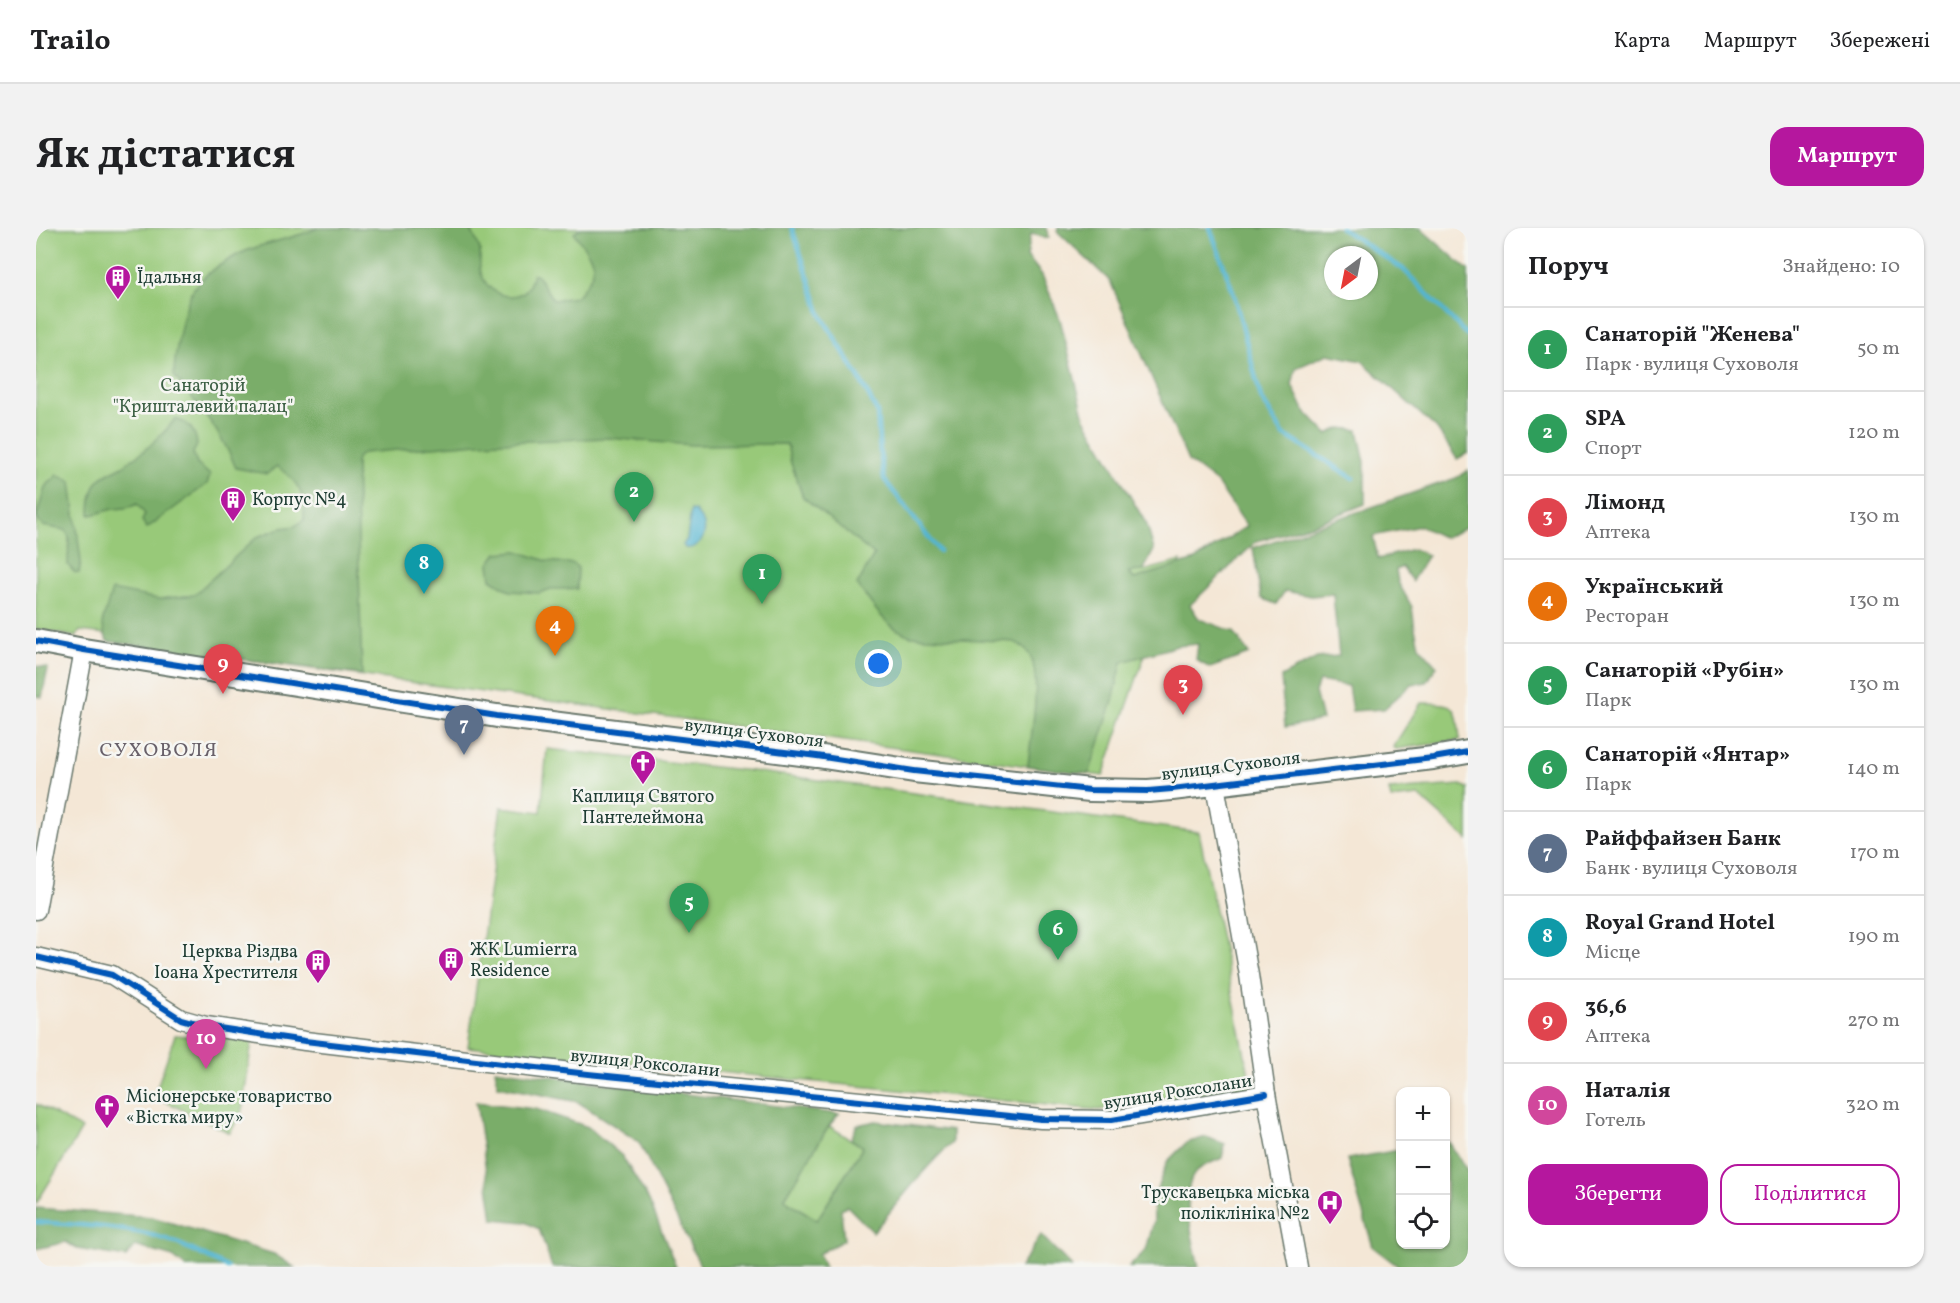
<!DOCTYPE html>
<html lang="uk">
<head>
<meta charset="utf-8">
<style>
  :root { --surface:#fff; --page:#f2f2f2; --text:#202124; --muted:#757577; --line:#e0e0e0; --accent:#b5179e }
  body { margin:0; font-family:Vollkorn,serif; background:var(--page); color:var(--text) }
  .controls { position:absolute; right:18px; bottom:18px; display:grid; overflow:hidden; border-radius:12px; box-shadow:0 2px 4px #0004 }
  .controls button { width:54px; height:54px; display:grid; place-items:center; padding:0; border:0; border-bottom:2px solid var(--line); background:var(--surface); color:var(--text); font:30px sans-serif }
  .compass { position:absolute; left:1288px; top:18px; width:54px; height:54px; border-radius:50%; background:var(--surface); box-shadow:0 2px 4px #0004; rotate:212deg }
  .you { position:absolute; left:843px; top:436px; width:21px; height:21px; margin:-15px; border:4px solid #fff; border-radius:50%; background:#1a73e8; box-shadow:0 0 0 9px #1a73e833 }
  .badge { display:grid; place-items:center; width:39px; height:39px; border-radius:50%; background:var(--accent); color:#fff; font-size:20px; font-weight:700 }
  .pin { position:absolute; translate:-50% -50px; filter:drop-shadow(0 2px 3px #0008) }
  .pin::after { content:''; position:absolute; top:32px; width:21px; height:18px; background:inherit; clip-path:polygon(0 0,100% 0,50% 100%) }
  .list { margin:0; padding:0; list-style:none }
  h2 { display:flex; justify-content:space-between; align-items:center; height:78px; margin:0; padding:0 24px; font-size:26px }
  h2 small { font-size:20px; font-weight:400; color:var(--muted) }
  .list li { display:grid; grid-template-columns:39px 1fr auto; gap:18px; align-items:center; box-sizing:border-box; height:84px; padding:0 24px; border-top:2px solid var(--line) }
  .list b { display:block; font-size:22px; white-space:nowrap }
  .list p { margin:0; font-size:20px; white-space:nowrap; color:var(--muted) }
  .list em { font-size:20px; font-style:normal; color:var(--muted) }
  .actions { display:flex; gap:12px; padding:18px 24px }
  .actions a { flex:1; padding:14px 0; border:2px solid var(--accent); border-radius:18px; text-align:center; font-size:21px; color:var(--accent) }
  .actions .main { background:var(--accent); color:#fff }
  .icon { flex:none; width:33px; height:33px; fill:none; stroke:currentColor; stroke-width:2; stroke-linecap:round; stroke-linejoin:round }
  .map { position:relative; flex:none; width:1432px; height:1039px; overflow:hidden; border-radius:18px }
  header { display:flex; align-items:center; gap:36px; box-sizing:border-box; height:84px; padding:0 30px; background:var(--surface); border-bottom:2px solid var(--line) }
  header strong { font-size:28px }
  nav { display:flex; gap:33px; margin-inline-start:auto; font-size:21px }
  .intro { display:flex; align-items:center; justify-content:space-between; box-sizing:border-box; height:144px; padding:0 36px }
  h1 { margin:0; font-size:42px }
  .button { padding:15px 27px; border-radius:18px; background:var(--accent); color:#fff; font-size:21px; font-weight:700 }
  main { display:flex; gap:36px; padding:0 36px }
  aside { flex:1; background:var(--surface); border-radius:18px; box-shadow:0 2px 4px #0004 }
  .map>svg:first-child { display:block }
  .green { fill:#98c979; stroke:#5c8356; stroke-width:1.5 }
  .forest { fill:#7aad69; stroke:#4c754e; stroke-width:1.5; fill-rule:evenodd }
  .water { fill:#52b5d1; stroke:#387982; stroke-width:1.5 }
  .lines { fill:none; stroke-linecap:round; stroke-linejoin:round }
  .stream { stroke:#52b5d1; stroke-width:4.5 }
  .minor-casing { stroke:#6a786d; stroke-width:21 }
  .tertiary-casing { stroke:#6a786d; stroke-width:26 }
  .minor { stroke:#fff; stroke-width:18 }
  .tertiary { stroke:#fff; stroke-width:22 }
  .cycleway-casing { stroke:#f6f6f2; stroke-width:10 }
  .cycleway { stroke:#0057b8; stroke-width:6 }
  .labels { text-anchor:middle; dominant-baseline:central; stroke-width:5; stroke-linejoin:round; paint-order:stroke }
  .poi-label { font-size:18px; fill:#1f3d34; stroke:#f6f6f2; text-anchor:start }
  .park-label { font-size:18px; fill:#3d6045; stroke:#f6f6f2 }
  .street-label { font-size:18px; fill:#1f3d34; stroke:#f6f6f2 }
  .neighbourhood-label { font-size:20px; letter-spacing:1.5px; fill:#69616a; stroke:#f6f6f2 }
</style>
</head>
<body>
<header>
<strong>Trailo</strong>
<nav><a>Карта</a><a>Маршрут</a><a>Збережені</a></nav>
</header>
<div class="intro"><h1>Як дістатися</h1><a class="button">Маршрут</a></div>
<main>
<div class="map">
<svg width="1432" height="1039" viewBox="0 0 1432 1039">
  <rect width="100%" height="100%" fill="#f6f6f2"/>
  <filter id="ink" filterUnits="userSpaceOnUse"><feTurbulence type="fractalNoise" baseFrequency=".0167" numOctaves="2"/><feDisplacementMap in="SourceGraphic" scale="12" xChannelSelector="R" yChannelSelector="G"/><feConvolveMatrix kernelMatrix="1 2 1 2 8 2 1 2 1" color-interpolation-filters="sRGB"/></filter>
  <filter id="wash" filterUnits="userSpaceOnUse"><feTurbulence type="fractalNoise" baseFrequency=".008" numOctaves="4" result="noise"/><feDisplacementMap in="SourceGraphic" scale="24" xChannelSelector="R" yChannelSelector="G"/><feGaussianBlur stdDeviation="1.35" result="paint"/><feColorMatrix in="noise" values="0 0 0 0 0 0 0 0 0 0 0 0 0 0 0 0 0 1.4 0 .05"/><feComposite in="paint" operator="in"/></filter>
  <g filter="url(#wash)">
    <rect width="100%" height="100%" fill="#f4e7d6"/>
    <g class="green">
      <polygon points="0,0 707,0 755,235 767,269 1083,342 1107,343 1145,333 1122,389 1067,548 71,413 69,406 44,403 40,409 0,401"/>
      <path d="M1385,475c37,0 35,2 39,37l-64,9 -3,-2z"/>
      <polygon points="511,521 716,543 1163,604 1216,861 1062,882 432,819 465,579 505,584"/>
      <polygon points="1425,557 1432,560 1432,612 1383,568 1355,571 1353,562"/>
      <polygon points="139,807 216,813 206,883 194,905 118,868"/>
      <polygon points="0,876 46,901 0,976"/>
      <polygon points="793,898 827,919 781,992 748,971"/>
    </g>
    <g class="forest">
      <path d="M282,0h152c3,7 8,14 10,22 1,5 -1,12 0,18 2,17 19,32 37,27 11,-3 13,-10 16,-21l4,1 16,25 23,-3c26,-31 20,-33 -2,-64l7,-5h465l3,10 -18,-4 -4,22 15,19 18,44 25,100 62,106 7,25 -11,21 -14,1 5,7 61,-19 52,-34 -30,-43 -29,-22 -78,-180 -53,-50 1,-3h362l48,42v183l-11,6 -20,-30 -75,-68 -34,-7 -32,14 -4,17 12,25 23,24 14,-6 17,2 7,32v42l-50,20 -58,17 -67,64 9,14 35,13 15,22 -39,14 -14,-8 2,-16 -21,2 -55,16 -9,39 -24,73 -61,-8c2,-26 14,-86 3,-108 -3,-8 -9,-11 -16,-16l-104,-6c-27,-9 -37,-30 -54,-51l17,-30 -71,-58 -12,-34 -4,-19 -95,1 -84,-7 -130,5 -115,10 -5,4 -2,5 6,213 -255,-34 -5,-18 10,-33 47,9 35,-4 63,-58 24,-9 14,-2 9,-6c1,-28 -5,-37 -27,-54l-10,8 -31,-6c-14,-35 -38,-64 -62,-92 0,-18 10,-75 21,-89 8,-12 31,-26 44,-33 25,-12 54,-15 79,-26zM1297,27h36v36h-36z"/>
      <path d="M139,191c13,3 21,12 22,26l-4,8 4,11 13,11 -3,9 -60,44 -5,-7 3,-7 -8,-10c-9,5 -14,4 -23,5 -5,0 -16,5 -24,6 0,-11 1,-25 9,-35 6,-6 17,-10 24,-14 20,-14 37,-27 52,-47z"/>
      <polygon points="1432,242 1432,299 1408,310 1384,298 1337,308 1342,331 1377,321 1392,327 1376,353 1366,339 1360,342 1362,354 1376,379 1379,401 1383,418 1401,438 1391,454 1376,456 1348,481 1316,483 1312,458 1283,453 1279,464 1286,492 1249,499 1245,449 1281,430 1303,428 1297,366 1275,368 1249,363 1240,376 1225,370 1217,320 1420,250"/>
      <polygon points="22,247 35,253 45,334 43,345 38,344 32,337 33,309 29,302 7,298 3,294 1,288 9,259"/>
      <polygon points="481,323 511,333 538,336 542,340 541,361 515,361 503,365 474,363 455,351 453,336 461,325"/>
      <polygon points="0,438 12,440 6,469 0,468"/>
      <path d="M459,841l344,45 -10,12 -45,73 33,21 46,-73 -12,-8 6,-14 19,-4 76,10v12c-29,26 -53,59 -79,89l-26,-26 -6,3 3,31 -26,14 7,13h-124l-62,-125 -61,-40 -80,-16z"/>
      <polygon points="440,874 500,881 552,899 586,928 613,972 640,1039 516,1039 503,1001 489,994 457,991"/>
      <path d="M1170,909l19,7 -3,14c-8,4 -19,7 -25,13 -19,17 -3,73 2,96h-70l17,-17 8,-29 -1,-22 14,-37 19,-19z"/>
      <polygon points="1410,914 1413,914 1432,944 1432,1039 1363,1039 1337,1019 1311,931 1364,922 1364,1016 1410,1016"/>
      <polygon points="0,980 116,989 238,1026 258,1039 150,1039 137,1029 99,1018 90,1029 41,1021 30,1014 0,1021"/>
      <polygon points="1005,1007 1036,1039 984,1039"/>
    </g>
    <path class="water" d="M655,282l4,1c3,4 8,9 9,13 3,13 -6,26 -19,24l-2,-3 4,-6z"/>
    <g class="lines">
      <g class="stream">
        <polyline points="756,0 785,87 826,155 841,184 844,225 848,251 903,323"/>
        <polyline points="1174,0 1197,63 1225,170 1247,206 1317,250"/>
        <polyline points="1305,0 1367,41 1432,108"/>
        <path d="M0,994c40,3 80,4 119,14 25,6 48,20 72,31"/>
      </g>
    </g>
  </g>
  <g filter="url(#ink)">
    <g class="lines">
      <defs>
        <g id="minor">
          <polyline points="1179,557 1213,747 1230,866 1262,1039"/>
          <polyline points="0,682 48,422"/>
          <polyline points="0,729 76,747 145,791 170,798 269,813 552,846 1005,891 1076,892 1230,866"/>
        </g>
        <polyline id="tertiary" points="0,413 48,422 461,488 781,528 878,543 1054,562 1112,563 1136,561 1397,530 1432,524"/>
      </defs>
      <use href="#minor" class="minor-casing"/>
      <use href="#tertiary" class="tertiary-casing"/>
      <use href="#minor" class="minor"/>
      <use href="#tertiary" class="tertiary"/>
      <defs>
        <g id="cycleway">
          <polyline points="0,413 48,422 461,488 781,528 878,543 1054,562 1112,563 1136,561 1397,530 1432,524"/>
          <polyline points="0,729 76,747 145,791 170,798 269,813 552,846 1005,891 1076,892 1230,866"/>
        </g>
      </defs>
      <use href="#cycleway" class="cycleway-casing"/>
      <use href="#cycleway" class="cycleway"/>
    </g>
  </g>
  <defs>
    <symbol id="building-pin" viewBox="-11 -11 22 30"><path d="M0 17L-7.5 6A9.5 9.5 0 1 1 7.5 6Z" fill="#b5179e" stroke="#f6f6f2"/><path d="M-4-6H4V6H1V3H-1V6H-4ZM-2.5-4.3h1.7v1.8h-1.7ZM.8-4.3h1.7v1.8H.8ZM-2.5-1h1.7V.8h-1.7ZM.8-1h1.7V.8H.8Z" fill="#fff"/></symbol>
    <symbol id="church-pin" viewBox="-11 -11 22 30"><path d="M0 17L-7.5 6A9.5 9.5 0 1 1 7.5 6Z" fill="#b5179e" stroke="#f6f6f2"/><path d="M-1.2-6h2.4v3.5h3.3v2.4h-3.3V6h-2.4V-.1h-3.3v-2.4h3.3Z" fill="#fff"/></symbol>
    <symbol id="hospital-pin" viewBox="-11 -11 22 30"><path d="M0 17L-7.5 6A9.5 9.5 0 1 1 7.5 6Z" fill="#b5179e" stroke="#f6f6f2"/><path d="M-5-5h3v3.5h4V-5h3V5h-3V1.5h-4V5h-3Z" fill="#fff"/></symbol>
  </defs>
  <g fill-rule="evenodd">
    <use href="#building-pin" x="67" y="35" width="30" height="40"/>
    <use href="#building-pin" x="182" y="257" width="30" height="40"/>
    <use href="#church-pin" x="592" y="520" width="30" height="40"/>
    <use href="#building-pin" x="400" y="717" width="30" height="40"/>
    <use href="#building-pin" x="267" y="719" width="30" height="40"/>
    <use href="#church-pin" x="56" y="864" width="30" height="40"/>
    <use href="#hospital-pin" x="1279" y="960" width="30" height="40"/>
  </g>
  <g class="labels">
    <g class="poi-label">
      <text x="101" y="50">Їдальня</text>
      <text x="216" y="272">Корпус №4</text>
      <text x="607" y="569" text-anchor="middle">Каплиця Святого<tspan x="607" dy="21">Пантелеймона</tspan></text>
      <text x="434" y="722">ЖК Lumierra<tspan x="434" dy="21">Residence</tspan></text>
      <text x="262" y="724" text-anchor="end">Церква Різдва<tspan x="262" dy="21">Іоана Хрестителя</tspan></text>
      <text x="90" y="869">Місіонерське товариство<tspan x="90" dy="21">«Вістка миру»</tspan></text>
      <text x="1274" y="965" text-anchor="end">Трускавецька міська<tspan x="1274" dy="21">поліклініка №2</tspan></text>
    </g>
    <g class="park-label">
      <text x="167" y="158">Санаторій<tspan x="167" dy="21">"Кришталевий палац"</tspan></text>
    </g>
    <g class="street-label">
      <text transform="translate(718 506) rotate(7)">вулиця Суховоля</text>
      <text transform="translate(1195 539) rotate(-7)">вулиця Суховоля</text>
      <text transform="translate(609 836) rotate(6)">вулиця Роксолани</text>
      <text transform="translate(1142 865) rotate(-9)">вулиця Роксолани</text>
    </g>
    <g class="neighbourhood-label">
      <text x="123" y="523">СУХОВОЛЯ</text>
    </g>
  </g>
</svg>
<div class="controls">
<button>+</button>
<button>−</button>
<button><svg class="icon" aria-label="locate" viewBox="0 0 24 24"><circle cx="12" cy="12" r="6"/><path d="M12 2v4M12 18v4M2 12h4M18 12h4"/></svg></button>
</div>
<svg class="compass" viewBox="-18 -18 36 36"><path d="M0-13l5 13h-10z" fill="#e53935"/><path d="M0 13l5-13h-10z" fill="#757577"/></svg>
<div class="you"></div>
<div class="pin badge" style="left:726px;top:376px;background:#2e9e5b">1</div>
<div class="pin badge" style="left:598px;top:294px;background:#2e9e5b">2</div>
<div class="pin badge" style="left:1147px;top:487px;background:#e0444e">3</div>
<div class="pin badge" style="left:519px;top:428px;background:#e8710a">4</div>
<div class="pin badge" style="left:653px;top:705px;background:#2e9e5b">5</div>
<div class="pin badge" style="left:1022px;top:732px;background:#2e9e5b">6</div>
<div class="pin badge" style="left:428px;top:527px;background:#5c6f8a">7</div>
<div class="pin badge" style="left:388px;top:366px;background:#0f9aa8">8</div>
<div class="pin badge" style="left:187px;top:466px;background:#e0444e">9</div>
<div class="pin badge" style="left:170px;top:841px;background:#d1479c">10</div>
</div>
<aside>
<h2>Поруч<small>Знайдено: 10</small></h2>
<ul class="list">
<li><span class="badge" style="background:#2e9e5b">1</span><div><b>Санаторій &quot;Женева&quot;</b><p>Парк · вулиця Суховоля</p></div><em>50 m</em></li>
<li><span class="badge" style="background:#2e9e5b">2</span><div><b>SPA</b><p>Спорт</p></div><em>120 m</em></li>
<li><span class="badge" style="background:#e0444e">3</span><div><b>Лімонд</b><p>Аптека</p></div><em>130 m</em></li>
<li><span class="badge" style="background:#e8710a">4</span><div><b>Український</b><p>Ресторан</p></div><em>130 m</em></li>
<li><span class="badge" style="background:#2e9e5b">5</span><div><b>Санаторій «Рубін»</b><p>Парк</p></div><em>130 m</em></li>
<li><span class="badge" style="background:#2e9e5b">6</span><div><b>Санаторій «Янтар»</b><p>Парк</p></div><em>140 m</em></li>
<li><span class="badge" style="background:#5c6f8a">7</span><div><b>Райффайзен Банк</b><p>Банк · вулиця Суховоля</p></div><em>170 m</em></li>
<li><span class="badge" style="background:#0f9aa8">8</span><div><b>Royal Grand Hotel</b><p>Місце</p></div><em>190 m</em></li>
<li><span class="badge" style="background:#e0444e">9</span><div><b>36,6</b><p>Аптека</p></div><em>270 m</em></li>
<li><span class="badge" style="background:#d1479c">10</span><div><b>Наталія</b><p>Готель</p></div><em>320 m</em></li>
</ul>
<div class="actions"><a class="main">Зберегти</a><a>Поділитися</a></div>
</aside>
</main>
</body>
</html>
